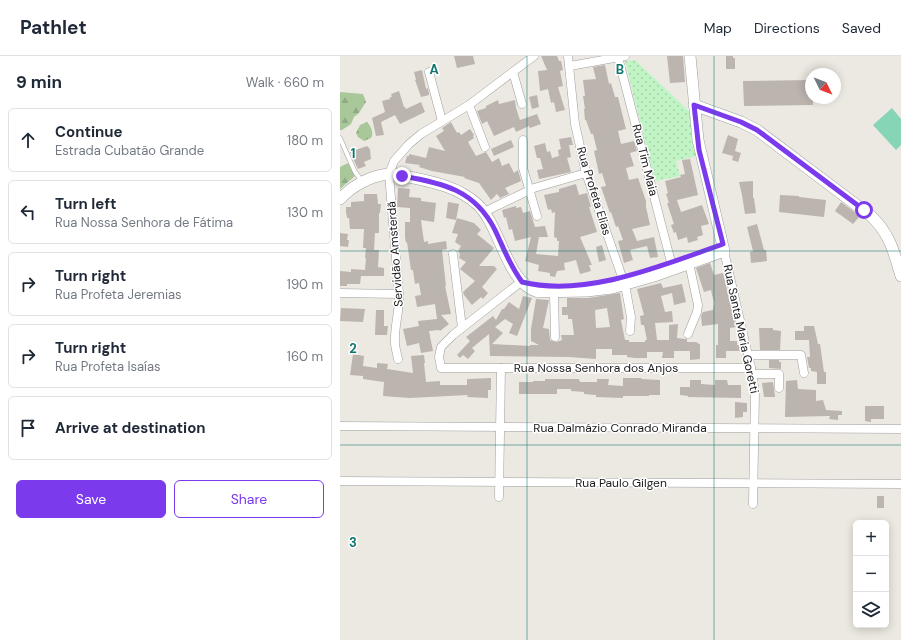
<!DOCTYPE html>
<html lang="en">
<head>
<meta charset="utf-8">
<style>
  :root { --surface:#fff; --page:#f2f2f3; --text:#1f2937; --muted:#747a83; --line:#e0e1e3; --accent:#7c3aed }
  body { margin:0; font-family:"DM Sans",sans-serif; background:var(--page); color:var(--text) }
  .controls { position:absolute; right:12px; bottom:12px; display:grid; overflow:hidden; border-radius:6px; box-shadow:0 2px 10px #0003 }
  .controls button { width:36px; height:36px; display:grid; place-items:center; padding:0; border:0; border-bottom:1px solid var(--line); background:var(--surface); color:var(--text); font:20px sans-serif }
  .compass { position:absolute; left:465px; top:12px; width:36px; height:36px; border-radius:50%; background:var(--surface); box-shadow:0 2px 10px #0003; rotate:133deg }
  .stop { position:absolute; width:12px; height:12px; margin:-9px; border:3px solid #7c3aed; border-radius:50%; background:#fff }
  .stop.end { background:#7c3aed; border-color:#fff; box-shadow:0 1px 4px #0008 }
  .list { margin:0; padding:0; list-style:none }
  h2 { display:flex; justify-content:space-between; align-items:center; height:52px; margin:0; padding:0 16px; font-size:17px }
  h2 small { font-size:13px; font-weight:400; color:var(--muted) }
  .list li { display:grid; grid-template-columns:26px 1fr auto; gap:12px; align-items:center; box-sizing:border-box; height:64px; margin:0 8px 8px; padding:0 8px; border:1px solid var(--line); border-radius:6px }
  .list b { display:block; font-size:15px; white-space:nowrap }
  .list p { margin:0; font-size:13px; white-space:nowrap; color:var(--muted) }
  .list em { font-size:13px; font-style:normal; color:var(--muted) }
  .actions { display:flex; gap:8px; padding:12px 16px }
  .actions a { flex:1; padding:9px 0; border:1px solid var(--accent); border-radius:6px; text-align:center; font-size:14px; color:var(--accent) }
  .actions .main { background:var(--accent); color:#fff }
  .icon { flex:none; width:22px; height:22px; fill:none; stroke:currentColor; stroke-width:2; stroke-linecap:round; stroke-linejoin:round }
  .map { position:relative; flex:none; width:561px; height:584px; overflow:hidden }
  header { display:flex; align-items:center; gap:24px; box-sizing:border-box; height:56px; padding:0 20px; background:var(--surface); border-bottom:1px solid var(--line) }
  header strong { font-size:19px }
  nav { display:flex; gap:22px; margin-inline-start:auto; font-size:14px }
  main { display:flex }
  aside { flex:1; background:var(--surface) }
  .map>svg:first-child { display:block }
  .forest { fill:url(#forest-firs) }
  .park { fill:url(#park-dots) }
  .pitch { fill:#86d5b6 }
  .building { fill:#bcb4af; fill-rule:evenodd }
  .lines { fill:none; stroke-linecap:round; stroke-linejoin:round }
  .service-casing { stroke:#9f9f9f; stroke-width:5 }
  .minor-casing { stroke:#9f9f9f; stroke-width:9 }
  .tertiary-casing { stroke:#9f9f9f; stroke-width:12 }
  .service { stroke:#fff; stroke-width:4 }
  .minor { stroke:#fff; stroke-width:8 }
  .tertiary { stroke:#fff; stroke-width:11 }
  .route { stroke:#7c3aed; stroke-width:5 }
  .grid { fill:none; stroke:#0f766e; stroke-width:1; stroke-opacity:0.55 }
  .labels { text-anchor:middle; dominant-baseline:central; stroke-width:3; stroke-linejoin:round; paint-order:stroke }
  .street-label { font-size:12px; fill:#1b1b1b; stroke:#fff }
  .grid-label { font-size:13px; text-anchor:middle; font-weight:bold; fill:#0f766e; stroke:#fff; stroke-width:3; stroke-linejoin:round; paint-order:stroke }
</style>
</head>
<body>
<header>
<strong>Pathlet</strong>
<nav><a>Map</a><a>Directions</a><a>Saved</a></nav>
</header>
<main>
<aside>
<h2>9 min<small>Walk · 660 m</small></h2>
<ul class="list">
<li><svg class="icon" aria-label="ahead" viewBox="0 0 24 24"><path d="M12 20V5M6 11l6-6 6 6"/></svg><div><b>Continue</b><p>Estrada Cubatão Grande</p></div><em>180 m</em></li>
<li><svg class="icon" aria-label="left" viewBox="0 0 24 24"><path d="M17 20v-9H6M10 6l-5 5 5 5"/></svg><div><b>Turn left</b><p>Rua Nossa Senhora de Fátima</p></div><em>130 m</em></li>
<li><svg class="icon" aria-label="right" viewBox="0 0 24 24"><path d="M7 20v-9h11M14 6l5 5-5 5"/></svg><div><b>Turn right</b><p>Rua Profeta Jeremias</p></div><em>190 m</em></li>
<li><svg class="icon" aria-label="right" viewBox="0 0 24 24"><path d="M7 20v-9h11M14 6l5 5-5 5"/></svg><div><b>Turn right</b><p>Rua Profeta Isaías</p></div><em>160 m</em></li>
<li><svg class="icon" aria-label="arrive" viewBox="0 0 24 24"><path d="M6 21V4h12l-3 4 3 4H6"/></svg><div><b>Arrive at destination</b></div></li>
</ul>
<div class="actions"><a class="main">Save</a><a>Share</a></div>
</aside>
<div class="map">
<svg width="561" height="584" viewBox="0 0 561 584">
  <defs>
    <pattern id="forest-firs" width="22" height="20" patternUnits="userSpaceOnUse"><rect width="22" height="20" fill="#a8c89a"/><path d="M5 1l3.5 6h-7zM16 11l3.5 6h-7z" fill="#90ab84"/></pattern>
    <pattern id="park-dots" width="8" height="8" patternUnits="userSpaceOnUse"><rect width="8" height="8" fill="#c1f4c5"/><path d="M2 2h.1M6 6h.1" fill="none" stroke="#a5d1a9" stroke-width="1.8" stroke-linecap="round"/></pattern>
  </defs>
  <rect width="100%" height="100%" fill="#ece9e2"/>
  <g class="forest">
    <polygon points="0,36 23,38 26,46 19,57 14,61 11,68 2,74 0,74"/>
    <path d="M27,66c4,4 7,11 4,16l-7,3 -6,-4 -2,-4 4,-8z"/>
    <polygon points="8,107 15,120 0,133 0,111"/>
  </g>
  <polygon class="park" points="295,4 350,56 356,100 336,105 340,120 315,125 285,5"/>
  <polygon class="pitch" points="552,52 561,63 561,89 556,94 533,69"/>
  <g class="building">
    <polygon points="114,0 133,0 135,8 117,12"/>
    <polygon points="201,0 217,0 219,5 221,5 223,14 220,15 223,30 218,31 225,54 216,56 214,46 211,47 208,33 200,35 198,15 207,14"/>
    <polygon points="327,0 343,0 345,26 330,27"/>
    <polygon points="386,0 393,0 393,2 395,2 395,13 386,13"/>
    <polygon points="265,9 269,28 271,27 275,41 278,41 286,73 278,75 281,88 294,85 297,95 290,97 294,110 286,112 289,124 298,122 306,145 306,151 310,169 292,173 297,185 314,181 318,201 310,202 307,190 290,194 293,204 284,207 278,185 283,184 278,170 276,171 271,156 270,157 261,131 266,130 262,117 259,118 254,95 257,94 253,78 251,78 246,64 245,64 244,53 245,53 243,40 245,40 243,24 256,23 253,11"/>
    <polygon points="82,14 86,33 88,32 89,39 81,41 75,24 76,24 74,16"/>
    <polygon points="471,24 471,42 473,42 473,49 404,50 403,25"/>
    <polygon points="59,35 64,51 65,51 66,53 81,46 85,56 60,68 55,59 41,66 44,79 36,80 32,62 45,56 42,45 50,43 50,41 52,41 51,38"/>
    <polygon points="197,39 199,51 192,53 189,41"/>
    <polygon points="158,44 159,48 175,44 176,52 180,64 197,58 201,68 190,72 189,70 176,76 174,71 154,80 147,65 142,68 137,55 146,52 146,50"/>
    <polygon points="111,66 117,77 119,76 121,79 130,73 134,79 133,80 134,82 128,86 136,100 146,96 152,106 159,102 162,110 169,107 174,117 178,114 181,125 165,132 169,138 160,142 157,138 151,144 139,127 124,122 125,121 92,115 79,111 80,109 65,107 67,100 69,100 69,98 86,102 89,91 105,95 96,80 104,75 102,72"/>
    <polygon points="388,79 398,83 395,95 401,97 398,106 392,104 394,97 393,100 382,97"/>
    <polygon points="231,81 233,89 229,89 231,101 227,102 231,116 199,123 197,114 203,113 200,102 197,102 194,90 205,87 207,96 210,95 212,102 219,100 218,94 221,93 219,83"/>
    <polygon points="171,84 174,91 154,100 151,93"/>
    <polygon points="27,90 30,93 31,103 24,106 26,110 18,113 10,96"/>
    <polygon points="350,103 358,139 337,144 341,156 362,149 369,168 361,170 363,179 357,181 358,184 348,187 347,181 338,184 336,176 334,177 331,169 334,168 327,147 329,147 326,138 328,137 325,125 341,121 340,119 345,118 342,104"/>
    <polygon points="413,125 413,142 414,142 416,157 405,158 402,139 399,126"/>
    <polygon points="236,128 239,139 247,137 251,151 249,151 257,176 240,181 252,209 249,209 251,215 240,218 236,204 224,207 225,214 217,215 215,221 210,220 210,217 198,215 199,209 185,205 191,181 175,185 172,173 169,174 166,161 164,162 162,154 176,150 176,152 181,151 183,157 190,155 195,171 205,170 208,181 199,181 196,198 218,200 219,185 217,185 217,182 214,181 215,156 212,157 211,153 208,154 204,139 219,136 219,133"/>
    <polygon points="58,132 70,133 69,141 81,142 81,145 96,147 94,166 81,164 84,186 88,185 88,188 106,185 107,193 102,194 106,230 105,230 111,258 101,259 109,268 100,275 99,274 89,275 93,295 81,297 79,287 67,290 63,273 79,270 78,265 97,263 95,248 77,251 75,240 81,239 79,227 75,228 73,214 71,214 67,186 66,187 65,181 65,166 70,166 70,152 57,151"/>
    <polygon points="24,138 37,138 38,148 41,148 40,157 39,157 39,177 35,177 34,194 39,194 38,211 44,212 44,220 21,220 20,228 7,228 7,230 0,230 0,215 11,216 11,213 25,214 26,202 25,202 26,192 23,192 24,173 10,173 9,162 7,162 6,156 6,151 11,151 11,146 24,145"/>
    <polygon points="440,139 459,140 459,141 486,144 484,161 439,156"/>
    <polygon points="108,146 119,148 116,164 106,162"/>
    <polygon points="501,146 520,160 513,168 495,155"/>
    <polygon points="117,162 134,167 141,174 137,178 154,192 139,210 154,210 157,213 142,231 148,237 143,243 141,241 132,249 124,239 123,236 135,225 120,213 126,206 119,202 120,198 118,195 121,190 115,186 118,178 112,177"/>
    <polygon points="417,168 424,194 426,194 427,205 411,207 410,196 413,195 407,171"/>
    <polygon points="0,177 8,178 7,184 9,184 8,191 0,190"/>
    <polygon points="262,189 266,204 259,206 256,191"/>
    <polygon points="370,207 374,219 383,217 396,271 390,272 390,285 397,285 397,289 399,289 400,295 386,295 386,302 376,302 376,289 378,289 378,268 362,270 361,260 363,256 373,254 374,247 371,234 364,236 356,212"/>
    <path d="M321,227l2,5 19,-4 4,18 -12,3 -2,-12 -11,3 4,16 7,-1 1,11 -18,1 2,17h12v-15l9,-1 -1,14 8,1h2v3h10v1l3,1v15l-10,1v-9h-16v7h-12l1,-6h-16v6h-12l-8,-1v-2h-15v-6h-16v10l-27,-2 -79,-1 -1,-22 -17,14 3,3 -7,8 -5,-4 -3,3 -3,-3 13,-14 -4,-4 27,-21 3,4 6,-11h2l5,-7 10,7 4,-13 9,2 -15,38 -8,-3 4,-9 -8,-5 -10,8 8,6 -11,11 38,2v-1h9l-8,-4v-12l5,-30 13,1 -6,28 6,1 1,11 6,2 6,-2 -1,-5h13l-2,-16h-4v-4h-6v-8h5v-9h21l32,-5 4,26 -3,1 4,20h4v2h16v-2h2l-3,-15h-3l-1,-9 4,-1 -7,-26zM267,252l3,19 -14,1 -1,-18z"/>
    <polygon points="1,252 25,253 23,266 0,265"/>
    <polygon points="36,254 44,254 44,270 48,270 47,279 35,279"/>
    <polygon points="464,270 474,270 478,288 480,288 484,316 486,316 486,328 477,328 477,316 471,315 471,312 469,312 467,301 470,301 469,284 455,284 455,275 464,275"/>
    <polygon points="419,272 433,272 433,274 441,275 440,294 420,294"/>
    <polygon points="13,298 24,300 23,310 37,312 37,307 48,308 47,313 73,317 71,300 84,299 85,307 84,307 86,326 100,325 100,329 127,329 127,323 151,322 151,334 148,334 148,342 127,341 128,339 70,342 43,340 44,326 23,323 23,320 10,319"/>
    <polygon points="429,304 439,304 439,306 441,306 441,313 429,312"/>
    <polygon points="283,322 302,322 301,323 320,324 320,339 309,339 309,340 283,340 283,342 256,341 256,339 244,338 244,336 231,335 231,333 217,333 217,338 179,338 179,326 193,326 193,325 205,325 205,323 239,323 240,326 257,326 257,323 269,323 268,329 283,330"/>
    <polygon points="350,324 361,324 361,328 375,329 375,324 387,324 388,329 401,329 401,342 348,341 348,340 340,339 340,331 350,331"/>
    <polygon points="457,324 458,333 476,334 476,345 483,344 486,354 502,355 502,359 498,359 498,364 489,363 490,360 445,361 446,325"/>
    <polygon points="433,326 435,341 424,341 422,327"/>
    <polygon points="395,346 407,347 407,356 403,356 403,361 395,362"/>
    <polygon points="525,350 544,350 544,363 531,363 531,366 525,365"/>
    <rect x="537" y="440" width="7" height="12"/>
  </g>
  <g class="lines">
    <defs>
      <polyline id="service" points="0,82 15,116 22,125"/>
      <g id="minor">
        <polyline points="228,0 235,68 246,117 282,221"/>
        <polyline points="278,1 331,206"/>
        <polyline points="230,10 285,0"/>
        <polyline points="89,16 102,65"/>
        <polyline points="173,16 182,48"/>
        <polyline points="129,49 145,91"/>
        <polyline points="183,84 183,112 197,160"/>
        <polyline points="144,156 194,132 246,117"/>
        <polyline points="384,195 411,312 415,336 413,448"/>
        <polyline points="113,198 122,272"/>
        <polyline points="182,225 113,279 101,291 99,301 101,312 411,312"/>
        <polyline points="285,229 291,261 290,275"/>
        <polyline points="0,237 59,238"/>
        <polyline points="214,237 215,281"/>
        <polyline points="348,278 357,256 358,249 349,207"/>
        <polyline points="408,299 461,299 464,317"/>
        <path d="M58,303c-1,-6 -3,-11 -3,-16 -1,-17 5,-33 4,-49l-10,-120 5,-13 15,-17 12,-10 48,-29 65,-49"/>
        <polyline points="413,318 439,318 439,332"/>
        <polyline points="0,370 561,373"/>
        <polyline points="0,425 561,428"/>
        <polyline points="159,441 161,312"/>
      </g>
      <g id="tertiary">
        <path d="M354,49l47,17 16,8 114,86c19,18 23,36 30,60"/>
        <path d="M0,143c12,-13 30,-23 48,-25 7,-1 15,2 21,3 25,5 49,10 68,27 24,22 29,79 61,88l49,-1 25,-3 42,-12 70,-25 -26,-111 -8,-84"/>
      </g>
    </defs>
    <use href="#service" class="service-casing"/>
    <use href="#minor" class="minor-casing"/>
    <use href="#tertiary" class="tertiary-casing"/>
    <use href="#service" class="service"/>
    <use href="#minor" class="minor"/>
    <use href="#tertiary" class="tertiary"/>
  </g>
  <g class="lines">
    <path class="route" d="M62,120c41,7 73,14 93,54 9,19 14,34 27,52 64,16 141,-17 201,-38l-24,-94 -5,-45 47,17 16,8 107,80"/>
  </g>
  <path class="grid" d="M187,0v584M374,0v584M0,195h561M0,389h561"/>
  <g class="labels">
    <g class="street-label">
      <text transform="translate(305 104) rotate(76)">Rua Tim Maia</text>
      <text transform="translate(254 135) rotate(73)">Rua Profeta Elias</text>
      <text transform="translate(55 198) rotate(-94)">Servidão Amsterdã</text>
      <text transform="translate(401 273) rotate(78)">Rua Santa Maria Goretti</text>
      <text x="256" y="312">Rua Nossa Senhora dos Anjos</text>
      <text x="280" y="372">Rua Dalmázio Conrado Miranda</text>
      <text x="281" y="427">Rua Paulo Gilgen</text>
    </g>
  </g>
  <g class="grid-label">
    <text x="94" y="18">A</text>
    <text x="280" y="18">B</text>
    <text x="13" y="102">1</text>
    <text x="13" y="297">2</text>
    <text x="13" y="491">3</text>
  </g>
</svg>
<div class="controls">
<button>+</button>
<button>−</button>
<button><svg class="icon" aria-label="layers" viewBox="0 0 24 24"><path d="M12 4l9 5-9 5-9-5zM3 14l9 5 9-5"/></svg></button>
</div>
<svg class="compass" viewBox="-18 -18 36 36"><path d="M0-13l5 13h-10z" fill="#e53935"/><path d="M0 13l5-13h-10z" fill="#747a83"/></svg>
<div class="stop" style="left:524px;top:154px"></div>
<div class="stop end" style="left:62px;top:120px"></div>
</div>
</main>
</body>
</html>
